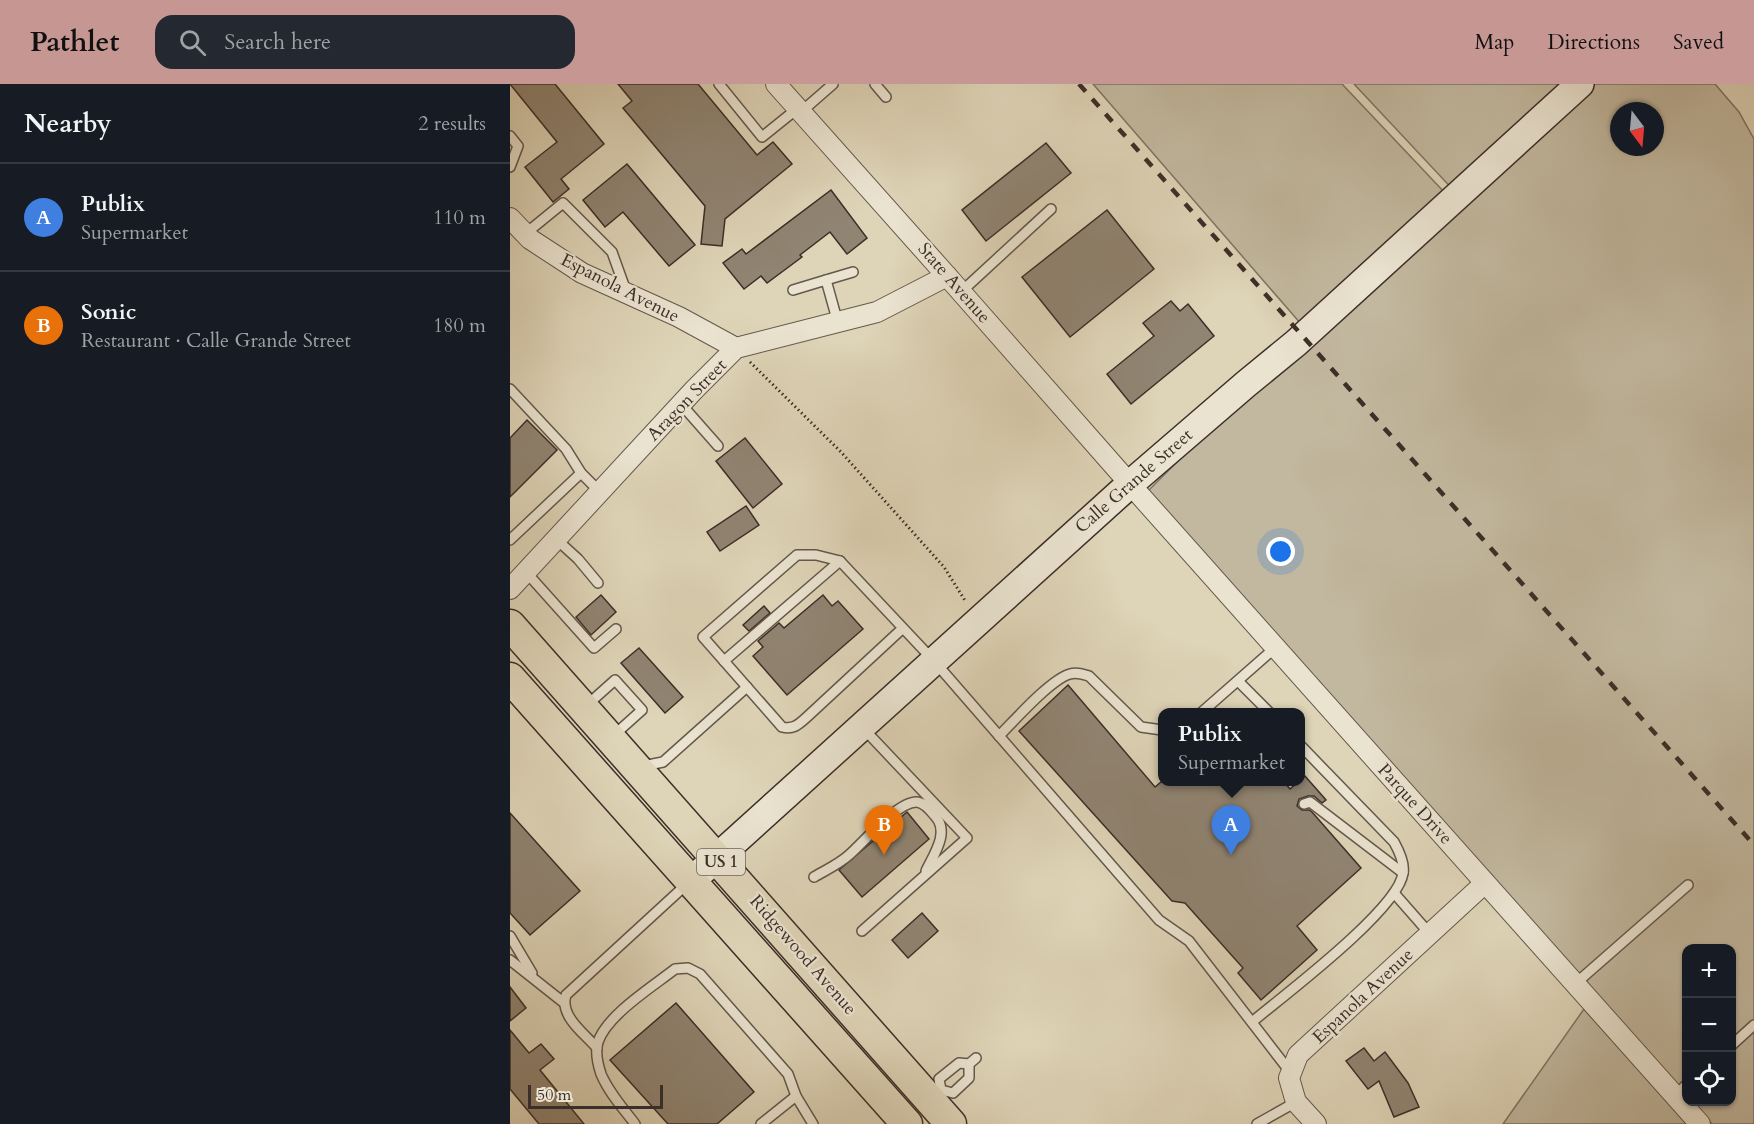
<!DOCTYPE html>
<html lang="en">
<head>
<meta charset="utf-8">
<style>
  :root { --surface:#171b24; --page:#242831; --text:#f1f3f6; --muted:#9ea1a6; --line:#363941; --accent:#c59692 }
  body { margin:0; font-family:Cardo,serif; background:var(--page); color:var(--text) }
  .controls { position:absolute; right:18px; bottom:18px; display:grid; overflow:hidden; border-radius:12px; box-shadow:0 2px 4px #0004 }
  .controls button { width:54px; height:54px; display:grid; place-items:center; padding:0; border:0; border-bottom:2px solid var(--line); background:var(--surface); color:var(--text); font:30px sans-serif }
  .compass { position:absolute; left:1100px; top:18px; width:54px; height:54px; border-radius:50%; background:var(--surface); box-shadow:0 2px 4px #0004; rotate:164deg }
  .scale { position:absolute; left:18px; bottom:15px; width:135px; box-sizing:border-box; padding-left:6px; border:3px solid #3c2e28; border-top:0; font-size:16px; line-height:21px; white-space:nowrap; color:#3c2e28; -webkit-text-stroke:4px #eae3d0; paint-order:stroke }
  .you { position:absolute; left:771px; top:468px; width:21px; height:21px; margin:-15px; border:4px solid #fff; border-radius:50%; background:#1a73e8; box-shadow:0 0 0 9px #1a73e833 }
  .badge { display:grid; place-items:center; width:39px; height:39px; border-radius:50%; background:var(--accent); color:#fff; font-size:20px; font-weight:700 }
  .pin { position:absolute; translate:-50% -50px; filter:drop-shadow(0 2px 3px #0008) }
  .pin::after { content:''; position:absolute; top:32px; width:21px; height:18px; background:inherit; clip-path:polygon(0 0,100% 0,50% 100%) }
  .popup { position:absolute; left:648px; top:624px; width:147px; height:78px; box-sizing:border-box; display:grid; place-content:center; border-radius:12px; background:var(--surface); filter:drop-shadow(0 2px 4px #0005); font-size:20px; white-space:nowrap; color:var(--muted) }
  .popup b { font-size:22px; color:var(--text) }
  .popup::after { content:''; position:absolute; left:50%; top:100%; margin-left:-12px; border:12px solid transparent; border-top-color:var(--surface) }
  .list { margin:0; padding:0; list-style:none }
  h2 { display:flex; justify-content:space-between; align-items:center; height:78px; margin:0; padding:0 24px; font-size:26px }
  h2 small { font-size:20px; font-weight:400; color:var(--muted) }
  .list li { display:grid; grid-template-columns:39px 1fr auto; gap:18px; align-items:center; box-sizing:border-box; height:108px; padding:0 24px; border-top:2px solid var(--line) }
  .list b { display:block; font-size:22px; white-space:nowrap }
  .list p { margin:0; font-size:20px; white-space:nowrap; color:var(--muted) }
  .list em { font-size:20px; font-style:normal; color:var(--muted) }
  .icon { flex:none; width:33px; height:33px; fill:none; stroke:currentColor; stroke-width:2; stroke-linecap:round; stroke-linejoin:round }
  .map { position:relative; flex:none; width:1244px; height:1040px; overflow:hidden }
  header { display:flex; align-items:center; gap:36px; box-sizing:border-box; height:84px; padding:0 30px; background:var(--accent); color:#111 }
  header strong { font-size:28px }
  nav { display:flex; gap:33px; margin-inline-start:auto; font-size:21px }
  .search { width:420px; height:54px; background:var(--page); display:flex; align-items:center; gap:15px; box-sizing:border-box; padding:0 21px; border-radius:18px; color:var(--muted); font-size:22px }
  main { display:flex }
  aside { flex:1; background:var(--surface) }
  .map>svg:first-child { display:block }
  .green { fill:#c2b89f; stroke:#7f7364; stroke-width:1.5; fill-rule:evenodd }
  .building { fill:#908472; stroke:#3c2e28; stroke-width:1.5 }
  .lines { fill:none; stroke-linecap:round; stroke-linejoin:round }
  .lane-casing { stroke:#64584c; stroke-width:12 }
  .street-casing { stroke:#64584c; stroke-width:22 }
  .secondary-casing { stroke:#3c2e28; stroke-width:30 }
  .primary-casing { stroke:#3c2e28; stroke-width:33 }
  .path { stroke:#3c2e28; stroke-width:3; stroke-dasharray:1.5 3; stroke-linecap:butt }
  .lane { stroke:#eae3d0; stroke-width:9 }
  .street { stroke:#eae3d0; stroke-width:20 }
  .secondary { stroke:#eae3d0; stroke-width:27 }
  .primary { stroke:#ded4b7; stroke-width:30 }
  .rail { stroke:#3c2e28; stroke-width:4.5; stroke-dasharray:10 10; stroke-linecap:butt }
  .labels { text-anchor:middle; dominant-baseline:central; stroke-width:4.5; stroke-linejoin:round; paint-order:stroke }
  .shield { fill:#eae3d0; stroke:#70645a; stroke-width:1.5 }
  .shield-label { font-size:16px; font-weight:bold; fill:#3c2e28 }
  .street-label { font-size:18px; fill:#3c2e28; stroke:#eae3d0 }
</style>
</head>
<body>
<header>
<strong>Pathlet</strong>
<div class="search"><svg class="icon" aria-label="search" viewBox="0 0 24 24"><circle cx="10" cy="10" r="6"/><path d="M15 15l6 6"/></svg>Search here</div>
<nav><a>Map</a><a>Directions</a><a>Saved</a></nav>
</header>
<main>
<aside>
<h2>Nearby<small>2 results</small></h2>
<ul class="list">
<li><span class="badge" style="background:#3f7fe0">A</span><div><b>Publix</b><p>Supermarket</p></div><em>110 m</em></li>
<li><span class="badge" style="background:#e8710a">B</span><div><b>Sonic</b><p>Restaurant · Calle Grande Street</p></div><em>180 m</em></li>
</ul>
</aside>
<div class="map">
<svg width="1244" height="1040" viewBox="0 0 1244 1040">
  <rect width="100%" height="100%" fill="#ded4b7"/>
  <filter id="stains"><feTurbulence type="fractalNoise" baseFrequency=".00333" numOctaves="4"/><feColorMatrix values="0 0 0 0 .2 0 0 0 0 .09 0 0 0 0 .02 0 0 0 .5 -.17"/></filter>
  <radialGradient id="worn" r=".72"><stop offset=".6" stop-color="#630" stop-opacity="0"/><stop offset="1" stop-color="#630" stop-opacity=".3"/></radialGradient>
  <g class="green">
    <polygon points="583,0 832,0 935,109 791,240"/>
    <polygon points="844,0 1071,0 948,111"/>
    <path d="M1085,0h120l24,28 15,27v985h-42l-20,-22h40v-154h-46v147l-538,-604 66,-66 88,-74zM1109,27h36v36h-36z"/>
    <polygon points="1074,925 1177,1040 993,1040"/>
  </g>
  <g class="building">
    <polygon points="0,0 45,0 94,60 51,95 59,105 43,118 15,83 47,58"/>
    <polygon points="108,0 188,0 247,71 263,58 282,80 215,135 212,162 191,160 195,122 113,24 122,17"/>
    <polygon points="536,59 561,89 476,157 452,126"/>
    <polygon points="117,80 185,161 159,182 113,128 95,143 73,116"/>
    <polygon points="321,106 357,154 337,170 320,148 290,171 292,173 257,199 251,192 234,205 213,179 232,165 236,170"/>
    <polygon points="597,126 644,185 560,253 512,193"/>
    <polygon points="661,217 670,227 678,220 704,252 621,320 597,290 644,252 633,239"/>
    <polygon points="17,336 47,366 0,413 0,354"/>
    <polygon points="235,354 272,400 243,424 206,377"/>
    <polygon points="236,422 249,441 210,467 197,448"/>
    <polygon points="91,511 106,528 81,551 66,533"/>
    <polygon points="313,511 322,522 328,517 353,545 277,611 243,572 253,563 248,557 269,539 274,544"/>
    <polygon points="254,522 260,529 239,547 233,541"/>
    <polygon points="129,564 173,613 155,629 111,579"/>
    <polygon points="558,601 645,703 651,698 774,698 780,705 795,692 816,716 812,719 804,712 798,712 789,715 787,722 792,726 799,726 802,728 851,784 787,842 807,866 751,916 728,889 733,884 675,819 662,817 509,647"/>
    <polygon points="397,728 419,755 352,813 329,786"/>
    <polygon points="0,729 70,807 20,851 0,829"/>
    <polygon points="412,829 428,847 398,874 382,856"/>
    <polygon points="0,903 16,924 0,937"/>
    <polygon points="166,919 244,1008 207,1040 158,1040 100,976"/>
    <polygon points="0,946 19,969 31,960 44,975 30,986 74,1040 29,1040 0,1005"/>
    <polygon points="854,964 864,977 875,968 898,999 909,1023 884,1033 869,997 858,1005 836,977"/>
  </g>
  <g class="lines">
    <defs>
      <g id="lane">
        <polyline points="209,0 252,53 288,24"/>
        <polyline points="365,0 376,13"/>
        <polyline points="291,28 323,0"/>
        <polyline points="0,52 8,62 0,83"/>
        <polyline points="15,150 53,119 102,168 116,207"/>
        <polyline points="316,196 343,188"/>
        <polyline points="283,206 316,196 328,239"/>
        <polyline points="451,208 541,125"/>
        <polyline points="0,305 56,365 71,389 90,408"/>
        <polyline points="171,320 208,362"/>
        <polyline points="46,455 68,475 88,499"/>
        <polyline points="0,456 71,389"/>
        <polyline points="16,488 84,564 106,545"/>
        <path d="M393,544l-95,88c-9,8 -14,14 -26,11l-79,-90 94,-82h19l24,6 94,100 225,259 30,21 102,132"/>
        <polyline points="214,577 330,477"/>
        <polyline points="728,597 759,628"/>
        <polyline points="76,622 105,596 132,626 103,652"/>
        <polyline points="692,628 766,563"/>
        <path d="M489,652c15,-15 52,-57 71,-62 6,-2 12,0 19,2l52,51 21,3"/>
        <polyline points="133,682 153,678 237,603"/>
        <polyline points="794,720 800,718 893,789"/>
        <path d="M304,793c12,-7 25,-13 35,-22 15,-13 49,-54 68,-53 8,1 13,8 18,14 15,16 -1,38 -9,55"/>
        <polyline points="884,809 920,850"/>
        <polyline points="352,847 457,754 353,644"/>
        <polyline points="0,852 22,889"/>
        <polyline points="0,876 53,918"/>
        <polyline points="1065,900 1178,801"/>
        <path d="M742,938c31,-26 147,-113 151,-149 2,-10 -4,-22 -9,-31l-94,-97"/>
        <polyline points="1222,961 1244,941"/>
        <path d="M87,964c-12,-14 -38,-32 -31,-53l122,-112"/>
        <polyline points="431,1006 443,1009 459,994 459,980 466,974"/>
        <polyline points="431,1006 429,995 449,979 459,980"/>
        <polyline points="1165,1012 1176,1001"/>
        <path d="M125,1040c-12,-16 -26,-31 -34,-50 -3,-9 -6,-22 -3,-32 9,-27 54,-55 77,-73l13,-1 12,6 88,100 8,22 17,28"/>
        <polyline points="251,1040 286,1012"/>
        <polyline points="747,1040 786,1018"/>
      </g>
      <g id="street">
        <polyline points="266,0 437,192 620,400 1190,1040"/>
        <polyline points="0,134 20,155 72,189 169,233 226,264"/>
        <polyline points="0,505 184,306 226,264 367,228 437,192"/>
        <polyline points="806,1040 786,1018 779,994 788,971 975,799"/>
      </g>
      <polyline id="secondary" points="181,797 620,400 736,300 786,259 1070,0"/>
      <g id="primary">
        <polyline points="0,541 441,1040"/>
        <polyline points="0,594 397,1040"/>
      </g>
    </defs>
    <use href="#lane" class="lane-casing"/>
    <use href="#street" class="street-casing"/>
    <use href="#secondary" class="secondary-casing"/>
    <use href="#primary" class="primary-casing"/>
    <polyline class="path" points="240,278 331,368 434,483 456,518"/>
    <use href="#lane" class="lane"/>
    <use href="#street" class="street"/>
    <use href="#secondary" class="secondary"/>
    <use href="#primary" class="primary"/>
    <polyline class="rail" points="569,0 1244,761"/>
  </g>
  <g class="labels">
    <rect class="shield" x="187" y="765" width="48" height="26" rx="4.5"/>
    <g class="shield-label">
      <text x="211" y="778">US 1</text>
    </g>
    <g class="street-label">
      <text transform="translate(444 199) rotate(49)">State Avenue</text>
      <text transform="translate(110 204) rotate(27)">Espanola Avenue</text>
      <text transform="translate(177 316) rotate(-46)">Aragon Street</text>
      <text transform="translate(624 397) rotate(-41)">Calle Grande Street</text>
      <text transform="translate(905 720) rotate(48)">Parque Drive</text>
      <text transform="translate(293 871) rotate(49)">Ridgewood Avenue</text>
      <text transform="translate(853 912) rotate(-43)">Espanola Avenue</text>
    </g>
  </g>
  <rect width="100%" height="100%" filter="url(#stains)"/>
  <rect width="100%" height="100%" fill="url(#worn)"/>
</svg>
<div class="controls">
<button>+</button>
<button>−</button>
<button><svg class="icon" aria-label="locate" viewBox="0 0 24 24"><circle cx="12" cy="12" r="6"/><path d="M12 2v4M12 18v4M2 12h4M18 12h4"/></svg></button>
</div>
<svg class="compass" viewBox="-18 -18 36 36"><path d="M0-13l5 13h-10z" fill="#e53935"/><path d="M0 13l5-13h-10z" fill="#9ea1a6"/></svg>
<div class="scale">50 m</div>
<div class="you"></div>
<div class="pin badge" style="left:721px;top:771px;background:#3f7fe0">A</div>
<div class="popup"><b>Publix</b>Supermarket</div>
<div class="pin badge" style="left:374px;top:771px;background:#e8710a">B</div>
</div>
</main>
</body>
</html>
